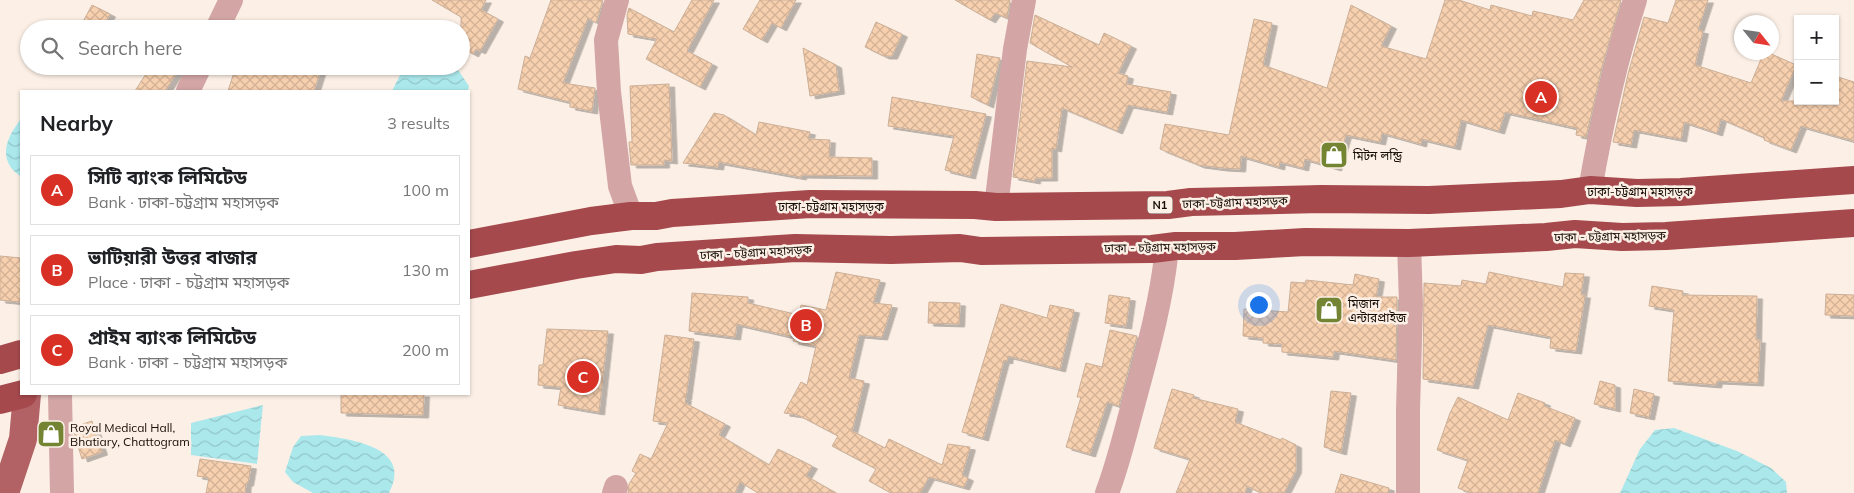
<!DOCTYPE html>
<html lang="en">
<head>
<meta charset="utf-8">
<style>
  :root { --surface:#fff; --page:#f2f2f2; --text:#202124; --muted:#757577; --line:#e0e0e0; --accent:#d93025 }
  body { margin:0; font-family:Mulish,"Noto Sans Bengali",sans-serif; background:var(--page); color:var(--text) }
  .controls { position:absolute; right:15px; top:15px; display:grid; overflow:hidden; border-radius:0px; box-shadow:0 1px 4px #0004 }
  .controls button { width:45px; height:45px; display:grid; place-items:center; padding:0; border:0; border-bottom:1px solid var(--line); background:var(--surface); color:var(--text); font:25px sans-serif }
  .compass { position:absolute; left:1734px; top:15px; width:45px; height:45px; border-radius:50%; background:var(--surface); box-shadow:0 1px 4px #0004; rotate:120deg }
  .you { position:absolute; left:1258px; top:304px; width:18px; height:18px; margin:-12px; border:4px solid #fff; border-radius:50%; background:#1a73e8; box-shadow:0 0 0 8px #1a73e833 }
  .badge { display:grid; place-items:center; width:32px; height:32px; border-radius:50%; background:var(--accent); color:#fff; font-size:16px; font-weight:700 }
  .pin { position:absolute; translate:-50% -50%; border:2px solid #fff; box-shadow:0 1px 5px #0006 }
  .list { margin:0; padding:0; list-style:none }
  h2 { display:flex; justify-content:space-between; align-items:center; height:65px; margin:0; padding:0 20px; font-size:21px }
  h2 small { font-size:16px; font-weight:400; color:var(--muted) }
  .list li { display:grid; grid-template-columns:32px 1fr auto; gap:15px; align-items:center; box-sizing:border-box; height:70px; margin:0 10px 10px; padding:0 10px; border:1px solid var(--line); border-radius:0px }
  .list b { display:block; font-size:19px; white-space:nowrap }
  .list p { margin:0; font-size:16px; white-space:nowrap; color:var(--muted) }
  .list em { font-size:16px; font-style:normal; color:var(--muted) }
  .icon { flex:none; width:28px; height:28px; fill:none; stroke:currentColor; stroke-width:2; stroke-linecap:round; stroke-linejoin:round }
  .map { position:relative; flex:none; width:1854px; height:493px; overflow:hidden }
  .search { position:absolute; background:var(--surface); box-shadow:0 1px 4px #0004; left:20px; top:20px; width:450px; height:55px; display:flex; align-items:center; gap:12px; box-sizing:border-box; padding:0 18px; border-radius:28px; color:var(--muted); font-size:19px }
  .panel { position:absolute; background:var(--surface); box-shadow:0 1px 4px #0004; left:20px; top:90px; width:450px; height:305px; border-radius:0px }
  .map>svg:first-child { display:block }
  .water { fill:url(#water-waves) }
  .building { fill:url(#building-cross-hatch); stroke:#cbaf98; filter:url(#shadow) }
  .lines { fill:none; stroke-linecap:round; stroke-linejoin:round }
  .street { stroke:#d3a5a5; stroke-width:24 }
  .primary { stroke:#b26264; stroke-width:28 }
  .highway { stroke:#a5494d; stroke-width:28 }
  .labels { text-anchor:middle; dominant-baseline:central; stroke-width:5; stroke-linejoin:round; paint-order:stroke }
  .shield { fill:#fcf0e6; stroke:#5b5148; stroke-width:1 }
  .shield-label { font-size:11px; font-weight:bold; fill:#160d05 }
  .poi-label { font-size:12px; fill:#160d05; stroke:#fcf0e6; text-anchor:start }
  .street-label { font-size:12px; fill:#160d05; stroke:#fcf0e6 }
</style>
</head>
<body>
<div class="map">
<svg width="1854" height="493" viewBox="0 0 1854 493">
  <defs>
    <pattern id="water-waves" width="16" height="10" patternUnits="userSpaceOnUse" patternTransform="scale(1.25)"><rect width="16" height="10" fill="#abe8ec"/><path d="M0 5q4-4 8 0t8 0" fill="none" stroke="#92c6c9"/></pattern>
    <pattern id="building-cross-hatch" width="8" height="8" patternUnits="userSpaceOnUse" patternTransform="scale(1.25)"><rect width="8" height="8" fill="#f7d0af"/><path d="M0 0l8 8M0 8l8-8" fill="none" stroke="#d3b195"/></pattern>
    <filter id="shadow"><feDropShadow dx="5.5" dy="3" stdDeviation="0" flood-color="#0004"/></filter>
  </defs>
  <rect width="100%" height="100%" fill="#fcf0e6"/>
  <g class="water">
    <polygon points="410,66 446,66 458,70 469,86 468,91 392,91 401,73"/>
    <path d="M21,119v58c-3,-3 -9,-7 -11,-11 -10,-17 1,-34 11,-47z"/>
    <polygon points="263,405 257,464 191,455 191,423"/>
    <polygon points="1674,428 1737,451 1771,468 1786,482 1787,493 1620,493 1640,449 1655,430"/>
    <path d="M320,435c30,4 94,12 69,58h-76l-20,-11 -8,-10 8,-25 8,-11z"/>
  </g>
  <g class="building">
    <polygon points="432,0 486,0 481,10 498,19 480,51 476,49 473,54 462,48 461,49 461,17"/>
    <polygon points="551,0 603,0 596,23 588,18 563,83 595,88 592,111 570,107 570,102 518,89 525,56 530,58"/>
    <polygon points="692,0 714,0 687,51 712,64 700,87 646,59 657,39 628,34 627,15 629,8 674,32"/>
    <polygon points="760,0 796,0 781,28 772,23 762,40 743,29"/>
    <polygon points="955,0 1010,0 1007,18 995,13 990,20"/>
    <polygon points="1445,0 1459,0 1490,10 1491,5 1532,16 1533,11 1573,20 1584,0 1621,0 1602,67 1586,137 1576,135 1577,128 1505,112 1499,131 1461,120 1455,147 1422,139 1421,144 1382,133 1380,142 1346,135 1336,168 1305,159 1303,168 1280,162 1279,167 1241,156 1240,169 1222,168 1199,165 1160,149 1165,124 1229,135 1254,19 1272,23 1263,65 1327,88 1351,5 1391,26 1381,46 1426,59"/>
    <polygon points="1676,0 1708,0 1698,30 1703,31 1695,65 1751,83 1764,52 1767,52 1796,65 1781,101 1835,101 1835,76 1854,82 1854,141 1801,126 1791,150 1764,140 1765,138 1721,119 1717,133 1684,122 1681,139 1634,130 1631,145 1613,142 1628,74 1644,17 1668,23"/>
    <polygon points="92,5 110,14 102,29 79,29"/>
    <polygon points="1035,15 1099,45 1104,33 1131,46 1118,73 1128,76 1126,84 1171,92 1167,112 1128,105 1117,131 1062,108 1056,149 1052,148 1052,178 1035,178 1035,181 1013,177 1027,61 1072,67 1030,43"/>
    <polygon points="876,22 902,34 892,56 884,56 865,47"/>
    <polygon points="803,48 836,65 839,91 810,96"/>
    <polygon points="977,54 1000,58 988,105 971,97"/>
    <polygon points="151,66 181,66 165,91 135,91"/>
    <polygon points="236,66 322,66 314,91 228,91"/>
    <polygon points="669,84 672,161 664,160 664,165 631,165 629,142 632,142 630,86"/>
    <polygon points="892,97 986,114 970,176 945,170 954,136 888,126"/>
    <polygon points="714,113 724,115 756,135 759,122 810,132 808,139 830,140 829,157 872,158 872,176 801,175 801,177 719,162 718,167 683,163"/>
    <polygon points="0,256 21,258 21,302 0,300"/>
    <polygon points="836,272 880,280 873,303 892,305 882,337 859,335 849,378 864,381 852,431 885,448 889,439 942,465 948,444 970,447 962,475 968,478 964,487 929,477 920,493 891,493 869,481 876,469 832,446 838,436 798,415 784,413 801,382 807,385 816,346 793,341 794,337 737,324 735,337 689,331 692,293 748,297 748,303 799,315 801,305 826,310"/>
    <polygon points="1489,272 1563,287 1565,273 1584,274 1581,295 1585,295 1576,351 1550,348 1551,337 1488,325 1473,386 1423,379 1424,283 1461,286 1462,280 1486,284"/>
    <polygon points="1355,274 1379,279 1376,297 1397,297 1396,360 1334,351 1333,357 1282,352 1282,344 1263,343 1263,338 1243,336 1244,309 1288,312 1291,282 1305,283 1306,280 1353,285"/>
    <polygon points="1652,286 1683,291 1682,295 1757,296 1756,340 1760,340 1758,383 1717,381 1716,385 1668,381 1674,310 1649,306"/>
    <polygon points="1826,294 1854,295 1854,316 1825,315"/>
    <polygon points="1109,295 1130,298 1126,326 1105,323"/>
    <polygon points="929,302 960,303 959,324 928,323"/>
    <polygon points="1001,304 1047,318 1050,305 1074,310 1060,369 1008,356 1007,361 1004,360 983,438 962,432"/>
    <polygon points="547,329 608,331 599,412 558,405 561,387 538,385 539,365 543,365"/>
    <polygon points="1110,330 1137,336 1119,406 1107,402 1090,454 1066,447 1081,397 1077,397 1086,363 1102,367"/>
    <polygon points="665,335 694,339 686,397 683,396 686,398 685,403 725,424 719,435 769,465 778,449 812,466 806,476 836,493 758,493 740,482 735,493 628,493 629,484 636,473 632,471 640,454 651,459 668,423 653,421"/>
    <polygon points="1600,381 1615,385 1615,409 1594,404"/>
    <polygon points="1172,389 1194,395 1193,398 1238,409 1235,422 1281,440 1282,438 1296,445 1296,470 1284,493 1261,493 1247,486 1245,493 1176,493 1190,459 1154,448"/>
    <polygon points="1634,389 1654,394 1649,417 1630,413"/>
    <polygon points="1331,391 1351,393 1341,452 1324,447"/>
    <polygon points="1518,393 1545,403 1544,406 1575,418 1565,444 1555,440 1538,493 1471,493 1458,488 1468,460 1437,450 1450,413 1458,397 1508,420"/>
    <polygon points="341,394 424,394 423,415 341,413"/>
    <polygon points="92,421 102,452 82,459 75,437 74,427"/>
    <polygon points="200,459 251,466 248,483 246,483 245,493 206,493 209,478 197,476"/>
    <polygon points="1341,474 1389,488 1388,493 1335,493"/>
  </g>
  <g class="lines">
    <g class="street">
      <polyline points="617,0 606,40 609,92 620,186 631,216"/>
      <polyline points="217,29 231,0"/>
      <polyline points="188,91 200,66"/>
      <path d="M1590,190c11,-64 25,-128 45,-190"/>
      <polyline points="996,207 1015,49 1024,0"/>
      <polyline points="60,394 62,493"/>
      <polyline points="614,493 616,487"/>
      <path d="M1107,493c11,-29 18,-59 26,-88 14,-52 29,-104 34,-158"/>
      <polyline points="1408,493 1408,410 1411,304 1409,243"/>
    </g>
    <polyline class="primary" points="5,493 23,439 27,394"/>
    <g class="highway">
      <polyline points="469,244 591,221 631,216 656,216 672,213 810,204 975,205 996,207 1168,205 1191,202 1321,199 1429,200 1561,194 1590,190 1637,193 1681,192 1854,180"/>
      <polyline points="469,285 576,265 616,259 641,260 657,257 795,248 891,250 960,248 981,251 1152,249 1176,246 1235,246 1305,242 1409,243 1546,237 1575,234 1622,237 1666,236 1854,223"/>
      <polyline points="0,360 21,354"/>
      <polyline points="0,400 23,394"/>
    </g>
  </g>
  <defs>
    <symbol id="shop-square" viewBox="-11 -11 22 22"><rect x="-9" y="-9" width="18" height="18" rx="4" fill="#738433" stroke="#fcf0e6"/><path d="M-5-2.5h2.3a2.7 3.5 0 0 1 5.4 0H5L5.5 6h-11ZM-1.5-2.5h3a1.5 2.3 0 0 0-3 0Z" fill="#fff"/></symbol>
  </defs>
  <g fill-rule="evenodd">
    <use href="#shop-square" x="1318" y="139" width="32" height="32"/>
    <use href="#shop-square" x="1313" y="294" width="32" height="32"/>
    <use href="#shop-square" x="35" y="418" width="32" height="32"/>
  </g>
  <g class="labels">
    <rect class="shield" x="1147.5" y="196.5" width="25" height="17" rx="4"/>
    <g class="shield-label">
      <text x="1160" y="205">N1</text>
    </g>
    <g class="poi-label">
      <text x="1353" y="155">মিটন লন্ড্রি</text>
      <text x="1348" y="303">মিজান<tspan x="1348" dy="14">এন্টারপ্রাইজ</tspan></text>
      <text x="70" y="427">Royal Medical Hall,<tspan x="70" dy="14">Bhatiary, Chattogram</tspan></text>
    </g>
    <g class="street-label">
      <text x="1640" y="191">ঢাকা-চট্টগ্রাম মহাসড়ক</text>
      <text transform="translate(1235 202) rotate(-2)">ঢাকা-চট্টগ্রাম মহাসড়ক</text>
      <text x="831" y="206">ঢাকা-চট্টগ্রাম মহাসড়ক</text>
      <text transform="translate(1610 236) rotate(-1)">ঢাকা - চট্টগ্রাম মহাসড়ক</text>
      <text transform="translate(1160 247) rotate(-1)">ঢাকা - চট্টগ্রাম মহাসড়ক</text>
      <text transform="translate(756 252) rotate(-3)">ঢাকা - চট্টগ্রাম মহাসড়ক</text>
    </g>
  </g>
</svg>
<div class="controls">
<button>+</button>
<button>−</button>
</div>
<svg class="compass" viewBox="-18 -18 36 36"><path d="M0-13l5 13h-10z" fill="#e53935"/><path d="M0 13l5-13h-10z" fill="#757577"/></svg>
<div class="you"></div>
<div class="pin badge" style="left:1541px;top:97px">A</div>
<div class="pin badge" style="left:806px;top:325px">B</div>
<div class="pin badge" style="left:583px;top:377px">C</div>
<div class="search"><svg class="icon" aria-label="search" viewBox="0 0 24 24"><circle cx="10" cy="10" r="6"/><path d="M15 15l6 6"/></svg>Search here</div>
<section class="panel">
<h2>Nearby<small>3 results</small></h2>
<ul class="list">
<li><span class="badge">A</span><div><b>সিটি ব্যাংক লিমিটেড</b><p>Bank · ঢাকা-চট্টগ্রাম মহাসড়ক</p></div><em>100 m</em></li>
<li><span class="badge">B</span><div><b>ভাটিয়ারী উত্তর বাজার</b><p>Place · ঢাকা - চট্টগ্রাম মহাসড়ক</p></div><em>130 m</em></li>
<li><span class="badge">C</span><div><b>প্রাইম ব্যাংক লিমিটেড</b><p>Bank · ঢাকা - চট্টগ্রাম মহাসড়ক</p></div><em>200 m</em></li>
</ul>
</section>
</div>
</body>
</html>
